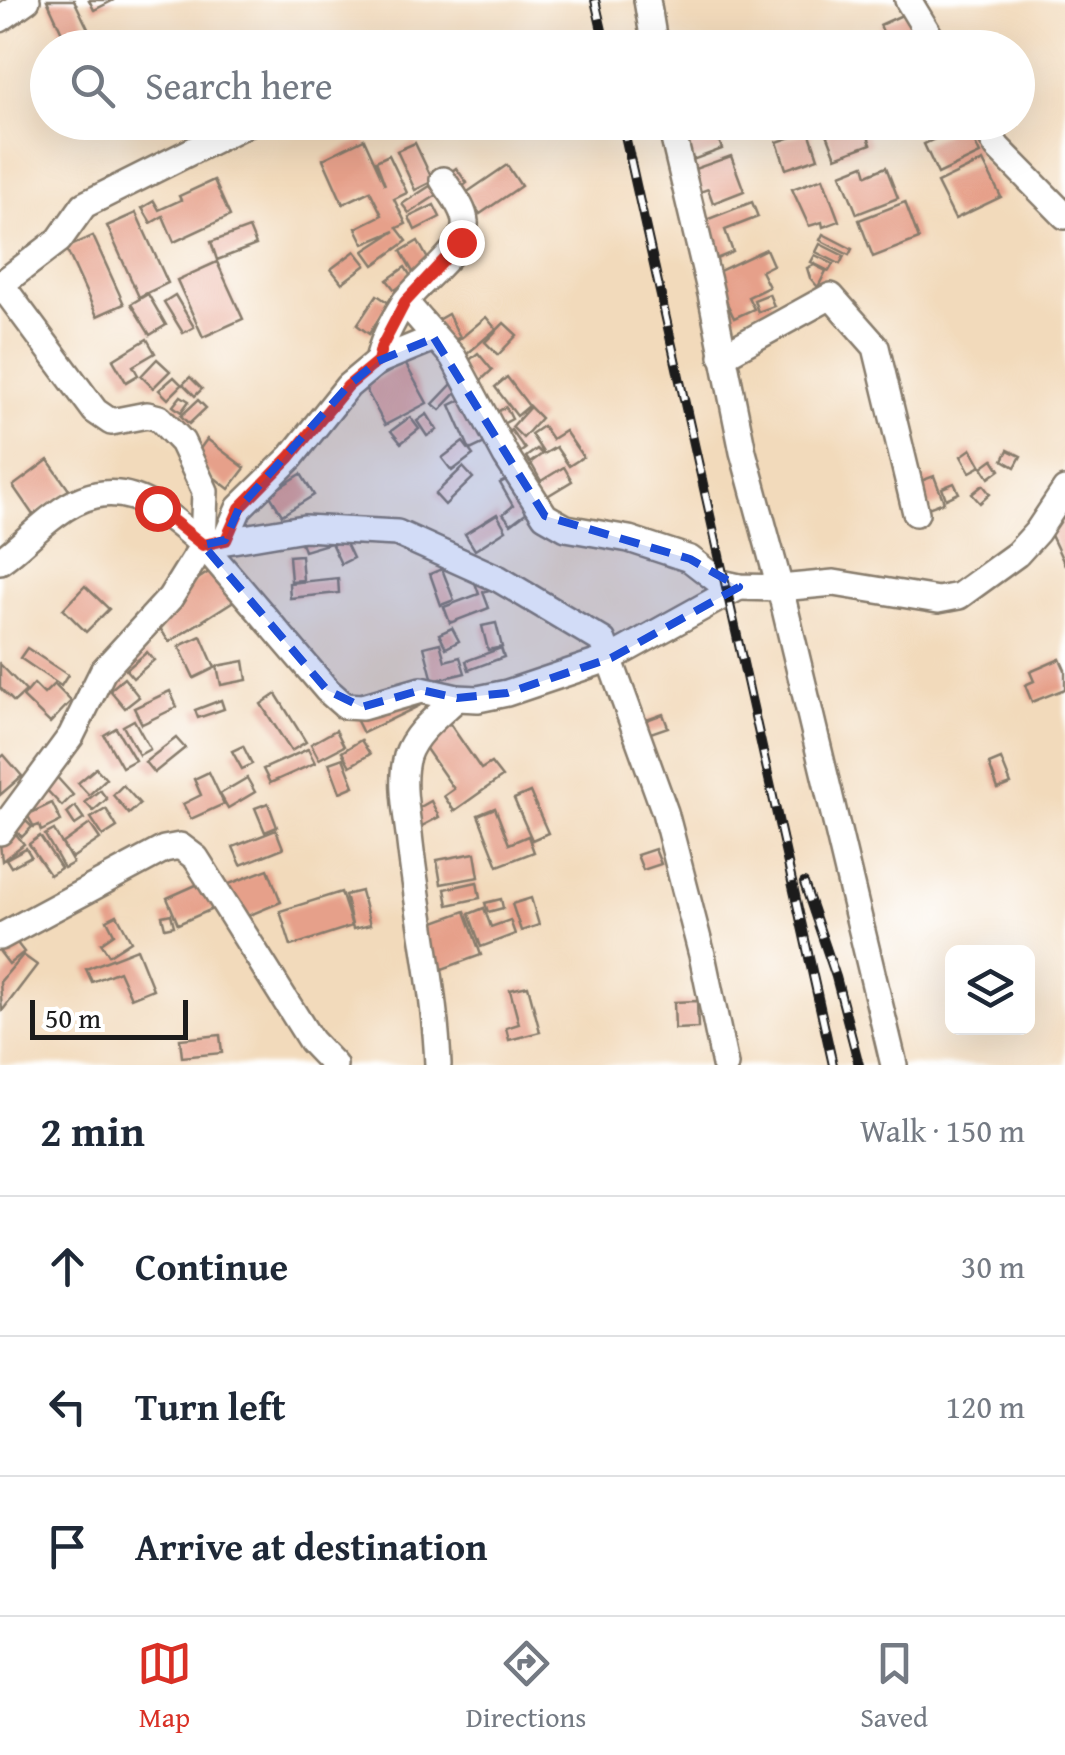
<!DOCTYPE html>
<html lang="en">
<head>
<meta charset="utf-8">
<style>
  :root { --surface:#fff; --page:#f2f2f3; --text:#1f2937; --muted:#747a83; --line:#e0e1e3; --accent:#d93025 }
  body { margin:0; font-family:"Gentium Book Plus",serif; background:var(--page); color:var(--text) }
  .controls { position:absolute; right:30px; bottom:30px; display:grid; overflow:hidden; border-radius:15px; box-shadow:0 10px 40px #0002 }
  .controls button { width:90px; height:90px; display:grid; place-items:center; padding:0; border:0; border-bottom:2px solid var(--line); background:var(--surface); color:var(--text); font:50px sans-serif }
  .scale { position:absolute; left:30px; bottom:25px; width:158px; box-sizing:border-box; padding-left:10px; border:5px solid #1c1c1c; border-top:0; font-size:28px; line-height:35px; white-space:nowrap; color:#1c1c1c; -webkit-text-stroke:8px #fff; paint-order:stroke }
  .stop { position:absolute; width:30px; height:30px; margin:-22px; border:8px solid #d93025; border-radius:50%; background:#fff }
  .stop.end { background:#d93025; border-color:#fff; box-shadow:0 2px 10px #0008 }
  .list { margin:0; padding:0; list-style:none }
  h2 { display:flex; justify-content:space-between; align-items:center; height:130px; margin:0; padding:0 40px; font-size:42px }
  h2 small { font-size:32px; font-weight:400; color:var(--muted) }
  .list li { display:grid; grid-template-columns:65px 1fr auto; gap:30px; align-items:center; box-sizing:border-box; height:140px; padding:0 40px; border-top:2px solid var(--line) }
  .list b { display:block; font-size:38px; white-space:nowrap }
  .list em { font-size:32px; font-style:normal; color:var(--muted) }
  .icon { flex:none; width:55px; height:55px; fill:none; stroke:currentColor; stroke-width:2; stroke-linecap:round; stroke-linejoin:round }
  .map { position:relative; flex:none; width:1065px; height:1065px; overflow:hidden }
  .search { position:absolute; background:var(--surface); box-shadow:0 10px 40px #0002; left:30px; right:30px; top:30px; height:110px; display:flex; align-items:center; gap:25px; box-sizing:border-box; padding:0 35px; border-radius:55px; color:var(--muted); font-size:38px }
  .sheet { height:550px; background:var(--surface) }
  nav { display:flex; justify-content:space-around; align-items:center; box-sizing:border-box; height:140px; border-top:2px solid var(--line); background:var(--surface); font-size:28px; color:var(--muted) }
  nav a { display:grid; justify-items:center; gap:5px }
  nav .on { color:var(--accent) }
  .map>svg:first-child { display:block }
  .building { fill:#e6a08a }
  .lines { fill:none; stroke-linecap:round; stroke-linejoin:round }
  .minor-casing { stroke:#877b6c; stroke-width:30 }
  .minor { stroke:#fff; stroke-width:25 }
  .rail-casing { stroke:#1c1c1c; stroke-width:10 }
  .rail { stroke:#fff; stroke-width:6; stroke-dasharray:19; stroke-linecap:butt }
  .route { stroke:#d93025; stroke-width:12 }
  .marked { fill:#1d4ed8; fill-opacity:0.2; stroke:#1d4ed8; stroke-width:8; stroke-dasharray:20 12; stroke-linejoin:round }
</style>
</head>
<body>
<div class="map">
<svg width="1065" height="1065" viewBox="0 0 1065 1065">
  <rect width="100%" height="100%" fill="#fff"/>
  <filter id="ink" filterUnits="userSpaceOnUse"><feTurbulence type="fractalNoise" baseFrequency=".01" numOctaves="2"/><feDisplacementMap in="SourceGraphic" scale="20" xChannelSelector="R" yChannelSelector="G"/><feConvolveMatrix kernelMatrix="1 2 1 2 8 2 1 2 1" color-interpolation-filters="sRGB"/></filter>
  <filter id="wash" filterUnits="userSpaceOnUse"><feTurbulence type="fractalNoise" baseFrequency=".0048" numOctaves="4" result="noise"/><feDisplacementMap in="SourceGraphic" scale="40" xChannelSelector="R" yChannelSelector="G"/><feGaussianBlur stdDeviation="2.25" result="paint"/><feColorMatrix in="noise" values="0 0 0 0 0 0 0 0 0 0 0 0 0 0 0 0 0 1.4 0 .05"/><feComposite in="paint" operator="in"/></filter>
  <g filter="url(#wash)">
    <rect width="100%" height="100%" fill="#f2dabb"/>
    <g id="blocks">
      <g class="building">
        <polygon points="47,0 74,0 92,37 69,48"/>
        <polygon points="89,0 114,0 94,10"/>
        <polygon points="911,11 927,48 918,48 915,42 902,48 890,48 880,25"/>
        <polygon points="675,122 713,122 722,149 690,161"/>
        <polygon points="769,122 802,122 803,125 776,137"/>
        <polygon points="832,122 862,122 871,144 836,157 824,126"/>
        <polygon points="946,122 965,122 980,154 938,174 924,144 945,134 940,125"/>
        <polygon points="809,131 818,158 786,169 777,142"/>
        <polygon points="364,139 385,185 376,161 389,155 407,193 394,199 406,224 397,228 407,241 374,265 364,251 395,231 364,244 356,228 382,215 370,191 343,204 323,159"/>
        <polygon points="415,143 433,181 415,190 397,151"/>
        <polygon points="731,156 744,191 713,203 708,189 700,192 692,170"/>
        <polygon points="983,161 1001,197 955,219 937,183"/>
        <polygon points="507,165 521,186 480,214 466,193"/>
        <polygon points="864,165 867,175 886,167 898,198 857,214 841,174"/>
        <polygon points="456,168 467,183 459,189 448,174"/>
        <polygon points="823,178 839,221 823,227 822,222 809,226 792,189"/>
        <polygon points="214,180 230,216 174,242 163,216 151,223 142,208 154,201 159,210 181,200 179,196"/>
        <polygon points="430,186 437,195 409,213 402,204"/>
        <polygon points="752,202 758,217 725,230 733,252 716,259 701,222"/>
        <polygon points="905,202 919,239 873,257 859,220"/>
        <polygon points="434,205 440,217 415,230 409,217"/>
        <polygon points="136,213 168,283 139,297 107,226"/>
        <polygon points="249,228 256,245 217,260 211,242"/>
        <polygon points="823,234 852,249 849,255 820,240"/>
        <polygon points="93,236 124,304 97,316 66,248"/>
        <polygon points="418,241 430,263 413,272 401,251"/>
        <polygon points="820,244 844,256 840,264 816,252"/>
        <polygon points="766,249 773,265 761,271 769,287 748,297 754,309 734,318 713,274"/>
        <polygon points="355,251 366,265 342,283 331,269"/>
        <polygon points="815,255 833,264 829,271 811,262"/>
        <polygon points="217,262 243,319 203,337 177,280"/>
        <polygon points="814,265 826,271 818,287 810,278 807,268"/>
        <polygon points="405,267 412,278 395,290 387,280"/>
        <polygon points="148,294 166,325 150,335 131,304"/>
        <polygon points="769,294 774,306 758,312 754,300"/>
        <polygon points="175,295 194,327 183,333 164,302"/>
        <polygon points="377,295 389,303 369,334 357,325"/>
        <polygon points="448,314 460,337 447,344 434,322"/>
        <polygon points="486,317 496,329 466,355 455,343"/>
        <polygon points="504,323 517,335 498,355 485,342"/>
        <polygon points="147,339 155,353 133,366 138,375 126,382 113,360"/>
        <polygon points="478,353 492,370 475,386 460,368"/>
        <polygon points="157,359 170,371 153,388 141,376"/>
        <polygon points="405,363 427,403 385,425 364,386"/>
        <polygon points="174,377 182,385 168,399 159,390"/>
        <polygon points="190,377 202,389 195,396 183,384"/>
        <polygon points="507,377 529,406 517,416 495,387"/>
        <polygon points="454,382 461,388 440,410 433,404"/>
        <polygon points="181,396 189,401 181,412 173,406"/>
        <polygon points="467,397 487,442 470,450 450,405"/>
        <polygon points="198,400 206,408 189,424 181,416"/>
        <polygon points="506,407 512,419 497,427 491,415"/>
        <polygon points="530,407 541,418 523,438 512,427"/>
        <polygon points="427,414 437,430 427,436 417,421"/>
        <polygon points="410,417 419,429 401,443 391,431"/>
        <polygon points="543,426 552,439 565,431 583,457 569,466 556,447 544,454 531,434"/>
        <polygon points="511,430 525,449 514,457 500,438"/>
        <polygon points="207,439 245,468 229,489 192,460"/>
        <polygon points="463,442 473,455 452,471 442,458"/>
        <polygon points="537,449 542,454 530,463 526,457"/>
        <polygon points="971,449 981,466 970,472 961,456"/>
        <polygon points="1008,450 1021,456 1015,467 1003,460"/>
        <polygon points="993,459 1000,470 989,478 982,467"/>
        <polygon points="48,460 69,490 33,515 13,486"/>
        <polygon points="532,465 541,481 564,467 572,481 539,501 521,471"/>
        <polygon points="463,467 473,478 445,505 435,494"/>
        <polygon points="301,474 314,495 282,515 269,494"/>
        <polygon points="514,476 531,509 511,524 503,514 513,506 500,483"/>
        <polygon points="934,476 944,502 928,508 918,482"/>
        <polygon points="954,483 959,493 946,499 942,488"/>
        <polygon points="983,485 990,494 980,503 972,494"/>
        <polygon points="1065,510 1065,565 1044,520"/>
        <polygon points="497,514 506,530 475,550 465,534"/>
        <polygon points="328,534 331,543 304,551 301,542"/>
        <polygon points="344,539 353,558 341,564 332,545"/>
        <polygon points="301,555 303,580 291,581 289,556"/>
        <polygon points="215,568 235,600 169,642 149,611"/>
        <polygon points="442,569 454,600 441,605 430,574"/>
        <polygon points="485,576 489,590 483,592 489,608 450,623 444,607 479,594 474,580"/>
        <polygon points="338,578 339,593 290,598 289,583"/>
        <polygon points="85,586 109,609 86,632 63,609"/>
        <polygon points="496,623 502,647 488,650 482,626"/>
        <polygon points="452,628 459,641 446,648 439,634"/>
        <polygon points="201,636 215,668 194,678 179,646"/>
        <polygon points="440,643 445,661 460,657 465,673 433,681 424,647"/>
        <polygon points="27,648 68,675 61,686 20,658"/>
        <polygon points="501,648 504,657 469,670 466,661"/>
        <polygon points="147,652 154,660 133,678 126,670"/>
        <polygon points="1060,659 1065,670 1065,689 1032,702 1025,685 1034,681 1030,672"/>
        <polygon points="244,661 247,680 221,685 217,666"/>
        <polygon points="0,664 26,691 14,702 0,688"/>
        <polygon points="124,678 139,697 125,708 110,690"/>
        <polygon points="34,684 44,694 54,684 71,701 50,723 23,697"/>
        <polygon points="170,691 177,707 142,724 134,708"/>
        <polygon points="413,692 419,706 363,733 356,719"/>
        <polygon points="276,694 306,742 291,751 261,704"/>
        <polygon points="221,700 224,709 198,718 195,710"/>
        <polygon points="441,711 481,769 491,763 502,777 454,811 444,796 454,789 413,730"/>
        <polygon points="663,714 668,727 645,735 641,722"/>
        <polygon points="134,720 150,749 139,755 123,726"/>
        <polygon points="116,728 135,760 122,767 104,735"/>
        <polygon points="336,730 344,746 319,759 311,744"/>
        <polygon points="176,738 185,748 154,773 145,762"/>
        <polygon points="361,740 370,754 350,766 342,752"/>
        <polygon points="243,746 252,764 242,769 232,751"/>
        <polygon points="308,749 315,763 270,783 263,769"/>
        <polygon points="4,755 22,776 0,795 0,758"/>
        <polygon points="343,758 354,786 340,792 329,763"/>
        <polygon points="1001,759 1011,784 998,789 989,764"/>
        <polygon points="96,768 106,779 89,795 78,783"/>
        <polygon points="209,772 224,804 191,819 183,804 201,795 194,779"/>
        <polygon points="54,774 73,795 62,806 42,785"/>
        <polygon points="247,778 255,792 228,808 220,794"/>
        <polygon points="123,785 140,804 129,814 113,795"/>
        <polygon points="100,790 107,799 93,811 85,802"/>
        <polygon points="530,792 548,833 532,840 514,799"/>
        <polygon points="25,797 33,812 52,803 61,821 41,831 39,825 34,827 19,800"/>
        <polygon points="431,801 439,817 416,829 408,814"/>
        <polygon points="268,803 277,827 265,832 255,808"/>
        <polygon points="75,806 84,819 75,825 67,813"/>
        <polygon points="12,807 32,827 22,837 2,817"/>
        <polygon points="495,808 509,844 528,836 534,852 498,866 478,815"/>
        <polygon points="106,809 117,827 103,836 91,818"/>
        <polygon points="90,824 100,839 72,858 62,844"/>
        <polygon points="54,830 73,863 64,868 45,835"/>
        <polygon points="276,830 283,848 241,865 233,847"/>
        <polygon points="15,833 24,844 2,861 0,844"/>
        <polygon points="40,836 61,868 50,875 29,844"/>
        <polygon points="26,848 31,856 11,867 6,859"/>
        <polygon points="655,849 661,864 643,870 637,855"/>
        <polygon points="475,853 479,877 441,884 437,860"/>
        <polygon points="268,869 281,902 238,920 224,886"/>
        <polygon points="205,881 217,907 178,924 167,898"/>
        <polygon points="477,882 480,898 448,905 445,889"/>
        <polygon points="361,891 370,925 353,929 345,895"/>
        <polygon points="341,892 352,926 291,946 280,911"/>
        <polygon points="531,898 539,925 521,931 512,904"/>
        <polygon points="501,899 503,908 488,912 485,903"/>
        <polygon points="484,908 491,927 510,920 515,934 481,947 469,914"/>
        <polygon points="465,911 481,955 434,972 418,928"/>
        <polygon points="171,914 174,926 165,928 162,916"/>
        <polygon points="117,915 131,941 109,955 101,943 114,934 107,920"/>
        <polygon points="7,930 24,952 9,964 0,952 0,936"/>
        <polygon points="137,949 153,989 131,998 119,971 92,982 86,969"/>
        <polygon points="23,955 37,965 2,1011 0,982"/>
        <polygon points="528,986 540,1032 509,1040 506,1028 519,1024 510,990"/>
        <polygon points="697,1001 698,1028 675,1029 674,1002"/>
        <polygon points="220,1035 222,1053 182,1057 180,1039"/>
      </g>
    </g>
  </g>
  <g filter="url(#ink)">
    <use href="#blocks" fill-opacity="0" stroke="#877b6c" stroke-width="2.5"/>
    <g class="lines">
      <defs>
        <g id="minor">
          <polyline points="647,0 655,48"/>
          <polyline points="908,0 937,48"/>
          <polyline points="0,19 27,0"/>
          <polyline points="670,122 711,294 743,452 780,588 894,1065"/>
          <polyline points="983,122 997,147 1065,216"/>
          <polyline points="0,283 95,411 111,422 147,415 159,418 182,442 205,491 203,545 170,598 103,671 71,736 0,832"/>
          <polyline points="0,285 59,240 84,205 250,122"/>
          <polyline points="405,302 453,357 506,456 545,516 566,528 629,539 690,559 721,583 739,587 780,588 834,583 938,600 959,596 1017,554 1037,532 1065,490"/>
          <polyline points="722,356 831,296 876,347 916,513"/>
          <path d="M378,361c4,-20 15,-41 26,-58 15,-22 64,-55 61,-81 -1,-15 -14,-29 -22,-42"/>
          <polyline points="225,540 239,508 291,457 348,386 378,361 434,338"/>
          <polyline points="203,545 327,690 345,706 362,707 421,690 457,698 478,699 507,693 611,658 739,587"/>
          <path d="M0,561c19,-13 35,-31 54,-45 59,-46 101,-14 149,29l101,-17 93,5 102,46 104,62 62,171 37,143 23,110"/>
          <polyline points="0,937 164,849 180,846 196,858 311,1041 334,1065"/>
          <path d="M438,1065c-3,-77 -21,-154 -29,-231 -3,-24 -9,-54 -2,-78 8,-24 32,-41 50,-58"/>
        </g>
      </defs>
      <use href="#minor" class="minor-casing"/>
      <use href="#minor" class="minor"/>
      <defs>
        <g id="rail">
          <polyline points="595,0 606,48"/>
          <polyline points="622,122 833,1065"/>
          <polyline points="804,883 836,977 859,1065"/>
        </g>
      </defs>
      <use href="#rail" class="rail-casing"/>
      <use href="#rail" class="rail"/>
    </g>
  </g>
  <g class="lines" filter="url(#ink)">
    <polyline class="route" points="157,508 203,545 226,540 240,508 290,457 348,386 378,361 381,348 405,302 461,242"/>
  </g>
  <path class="marked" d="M434,338l111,178 145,43 49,28 -128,71 -104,35 -50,5 -36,-8 -59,17 -35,-17 -124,-145 22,-5 14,-32 109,-122 30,-25z"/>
</svg>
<div class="controls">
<button><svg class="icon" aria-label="layers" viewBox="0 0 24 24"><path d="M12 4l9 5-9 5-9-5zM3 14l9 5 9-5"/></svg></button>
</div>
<div class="scale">50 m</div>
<div class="stop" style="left:157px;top:508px"></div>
<div class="stop end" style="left:461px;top:242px"></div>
<div class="search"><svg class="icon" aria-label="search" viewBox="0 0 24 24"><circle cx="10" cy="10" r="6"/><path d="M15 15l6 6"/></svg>Search here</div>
</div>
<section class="sheet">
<h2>2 min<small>Walk · 150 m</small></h2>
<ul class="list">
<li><svg class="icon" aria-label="ahead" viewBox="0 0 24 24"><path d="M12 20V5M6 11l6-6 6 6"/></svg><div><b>Continue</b></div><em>30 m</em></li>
<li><svg class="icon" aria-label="left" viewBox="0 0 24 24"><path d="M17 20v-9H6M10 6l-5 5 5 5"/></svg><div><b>Turn left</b></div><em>120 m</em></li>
<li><svg class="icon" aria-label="arrive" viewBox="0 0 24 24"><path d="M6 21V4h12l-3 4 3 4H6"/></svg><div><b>Arrive at destination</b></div></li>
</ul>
</section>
<nav>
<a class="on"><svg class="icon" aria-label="map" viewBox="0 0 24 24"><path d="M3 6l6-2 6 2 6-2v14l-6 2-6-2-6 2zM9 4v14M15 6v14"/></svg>Map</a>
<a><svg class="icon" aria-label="directions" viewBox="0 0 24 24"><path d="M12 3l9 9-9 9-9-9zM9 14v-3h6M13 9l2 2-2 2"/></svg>Directions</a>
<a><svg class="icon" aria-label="saved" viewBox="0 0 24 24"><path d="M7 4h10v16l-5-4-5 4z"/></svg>Saved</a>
</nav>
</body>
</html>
